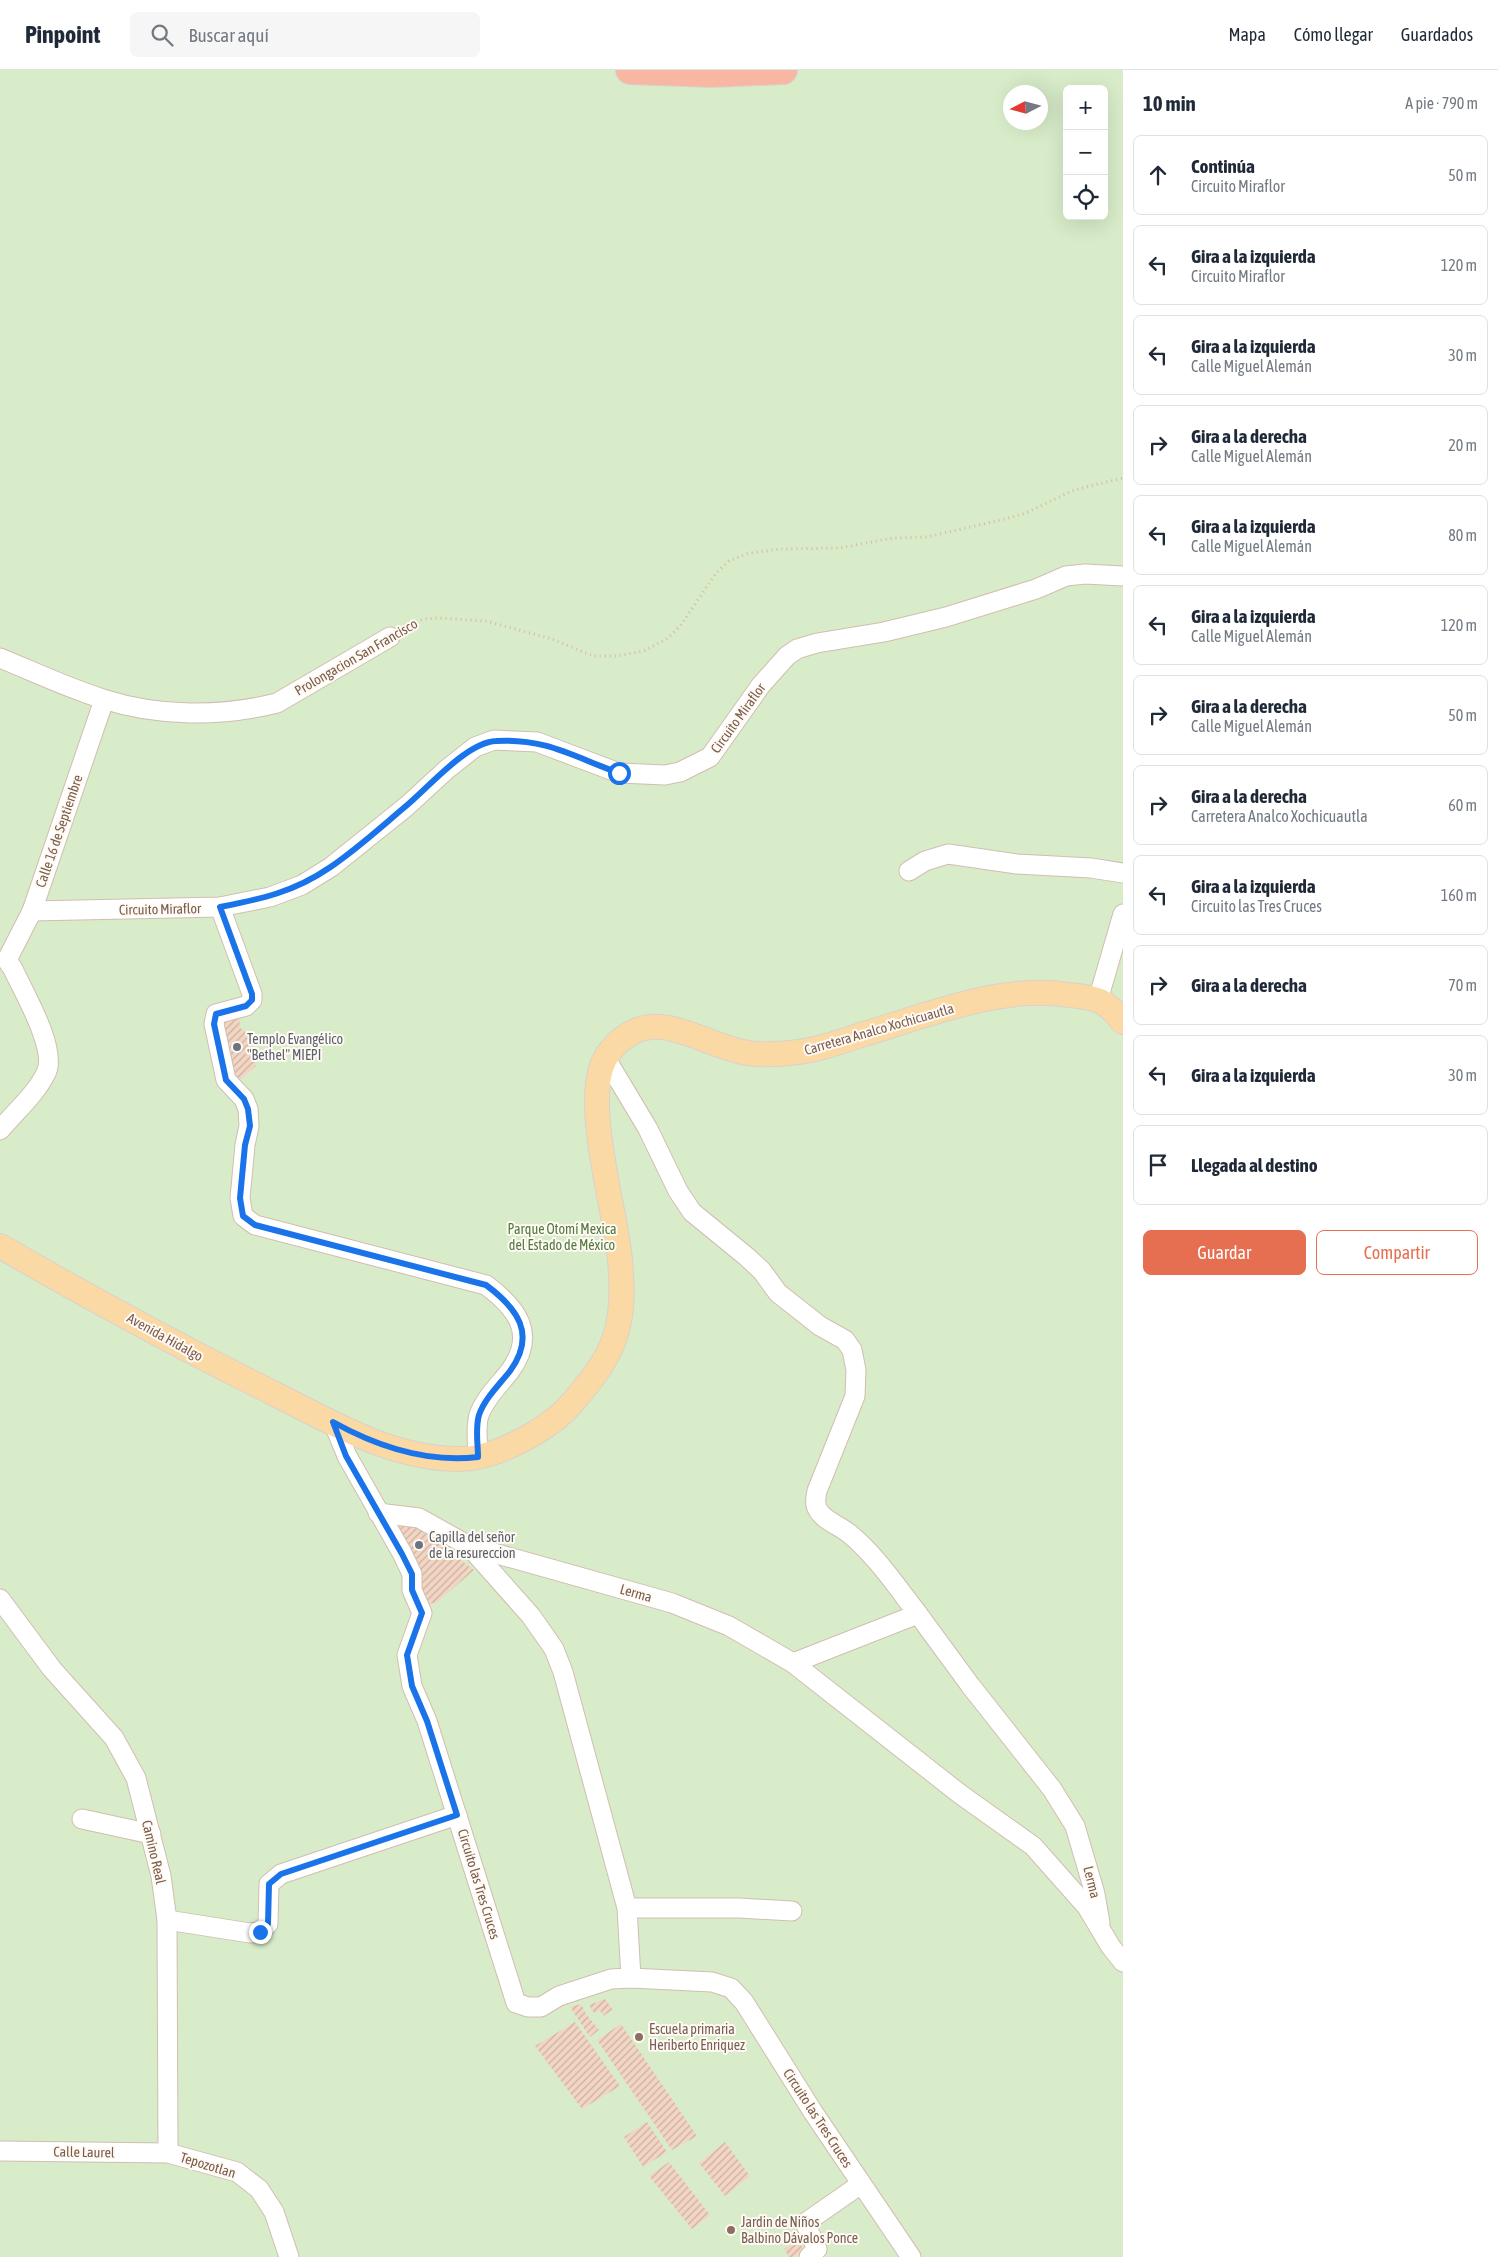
<!DOCTYPE html>
<html lang="es">
<head>
<meta charset="utf-8">
<style>
  :root { --surface:#fff; --page:#f6f6f7; --text:#1f2937; --muted:#747a83; --line:#e0e1e3; --accent:#e76f51 }
  body { margin:0; font-family:"Asap Condensed",sans-serif; background:var(--page); color:var(--text) }
  .controls { position:absolute; right:15px; top:15px; display:grid; overflow:hidden; border-radius:8px; box-shadow:0 5px 20px #0002 }
  .controls button { width:45px; height:45px; display:grid; place-items:center; padding:0; border:0; border-bottom:1px solid var(--line); background:var(--surface); color:var(--text); font:25px sans-serif }
  .compass { position:absolute; left:1003px; top:15px; width:45px; height:45px; border-radius:50%; background:var(--surface); box-shadow:0 5px 20px #0002; rotate:264deg }
  .stop { position:absolute; width:15px; height:15px; margin:-11px; border:4px solid #1a73e8; border-radius:50%; background:#fff }
  .stop.end { background:#1a73e8; border-color:#fff; box-shadow:0 1px 5px #0008 }
  .list { margin:0; padding:0; list-style:none }
  h2 { display:flex; justify-content:space-between; align-items:center; height:65px; margin:0; padding:0 20px; font-size:21px }
  h2 small { font-size:16px; font-weight:400; color:var(--muted) }
  .list li { display:grid; grid-template-columns:32px 1fr auto; gap:15px; align-items:center; box-sizing:border-box; height:80px; margin:0 10px 10px; padding:0 10px; border:1px solid var(--line); border-radius:8px }
  .list b { display:block; font-size:19px; white-space:nowrap }
  .list p { margin:0; font-size:16px; white-space:nowrap; color:var(--muted) }
  .list em { font-size:16px; font-style:normal; color:var(--muted) }
  .actions { display:flex; gap:10px; padding:15px 20px }
  .actions a { flex:1; padding:11px 0; border:1px solid var(--accent); border-radius:8px; text-align:center; font-size:18px; color:var(--accent) }
  .actions .main { background:var(--accent); color:#fff }
  .icon { flex:none; width:28px; height:28px; fill:none; stroke:currentColor; stroke-width:2; stroke-linecap:round; stroke-linejoin:round }
  .map { position:relative; flex:none; width:1123px; height:2187px; overflow:hidden }
  header { display:flex; align-items:center; gap:30px; box-sizing:border-box; height:70px; padding:0 25px; background:var(--surface); border-bottom:1px solid var(--line) }
  header strong { font-size:24px }
  nav { display:flex; gap:28px; margin-inline-start:auto; font-size:18px }
  .search { width:350px; height:45px; background:var(--page); display:flex; align-items:center; gap:12px; box-sizing:border-box; padding:0 18px; border-radius:8px; color:var(--muted); font-size:19px }
  main { display:flex }
  aside { flex:1; background:var(--surface) }
  .map>svg:first-child { display:block }
  .green { fill:#d8ecc9; fill-rule:evenodd }
  .building { fill:url(#building-hatch) }
  .lines { fill:none; stroke-linecap:round; stroke-linejoin:round }
  .minor-casing { stroke:#d1beb0; stroke-width:21 }
  .major-casing { stroke:#dad1cd; stroke-width:26 }
  .highway-casing { stroke:#dad1cd; stroke-width:30 }
  .path { stroke:#d9b8a5; stroke-width:3; stroke-dasharray:1 4; stroke-linecap:butt }
  .minor { stroke:#fff; stroke-width:19 }
  .major { stroke:#fbd9a5; stroke-width:24 }
  .highway { stroke:#f7b7a3; stroke-width:28 }
  .route { stroke:#1a73e8; stroke-width:6 }
  .worship-dot { fill:#6b7280; stroke:#fffaf3; stroke-width:2 }
  .education-dot { fill:#8d6e63; stroke:#fffaf3; stroke-width:2 }
  .labels { text-anchor:middle; dominant-baseline:central; stroke-width:4; stroke-linejoin:round; paint-order:stroke }
  .street-label { font-size:14px; fill:#7a5c4d; stroke:#fffaf3 }
  .worship-label { font-size:14px; fill:#5b616d; stroke:#fffaf3; text-anchor:start }
  .park-label { font-size:14px; fill:#537a41; stroke:#fffaf3 }
  .education-label { font-size:14px; fill:#785e54; stroke:#fffaf3; text-anchor:start }
</style>
</head>
<body>
<header>
<strong>Pinpoint</strong>
<div class="search"><svg class="icon" aria-label="search" viewBox="0 0 24 24"><circle cx="10" cy="10" r="6"/><path d="M15 15l6 6"/></svg>Buscar aquí</div>
<nav><a>Mapa</a><a>Cómo llegar</a><a>Guardados</a></nav>
</header>
<main>
<div class="map">
<svg width="1123" height="2187" viewBox="0 0 1123 2187">
  <defs>
    <pattern id="building-hatch" width="6" height="6" patternUnits="userSpaceOnUse" patternTransform="scale(1.25)"><rect width="6" height="6" fill="#f3d5c3"/><path d="M-1 1l2-2M0 6l6-6M5 7l2-2" fill="none" stroke="#cab0a1"/></pattern>
  </defs>
  <rect width="100%" height="100%" fill="#fdf6ec"/>
  <path class="green" d="M0,0h1123v2187h-1123zM1067,19h37v127h-37zM1011,22h29v30h-29z"/>
  <g class="building">
    <polygon points="239,948 240,958 246,962 256,996 236,1013 218,952"/>
    <polygon points="381,1445 406,1450 474,1500 436,1533 424,1534"/>
    <polygon points="605,1929 613,1940 603,1946 600,1940 594,1943 589,1935"/>
    <polygon points="581,1934 586,1944 599,1960 590,1967 570,1937"/>
    <polygon points="575,1952 620,2016 582,2039 535,1976"/>
    <polygon points="621,1954 697,2066 672,2080 597,1970"/>
    <polygon points="647,2052 667,2082 643,2097 624,2067"/>
    <polygon points="725,2072 750,2106 725,2126 699,2093"/>
    <polygon points="669,2092 710,2145 692,2159 649,2106"/>
    <polygon points="798,2171 805,2181 795,2187 789,2187 784,2179"/>
  </g>
  <g class="lines">
    <defs>
      <g id="minor">
        <path d="M0,588c34,14 68,30 103,41 56,18 118,18 174,4l113,-66"/>
        <polyline points="909,801 925,791 948,784 1017,794 1091,798 1123,803"/>
        <path d="M220,837l32,87v6l-6,6 -30,8 -2,10 12,56 18,19 4,10 1,17 -4,19 -5,53 3,18 12,9 231,60c31,23 51,49 24,86 -10,13 -25,27 -31,44 -4,13 -1,29 -1,42"/>
        <polyline points="32,841 220,837 270,827 302,815 331,797 407,736 446,700 475,677 494,670 537,672 619,703 665,705 680,702 710,687 761,615 787,586 797,579 817,573 884,562 946,547 1036,519 1066,506 1085,504 1123,506"/>
        <polyline points="1098,930 1123,844"/>
        <path d="M605,987l43,72 30,62 14,21 55,45 15,14 16,22 42,33 25,14 7,10 4,20 -1,26 -38,95c-1,6 -3,13 1,19 6,11 23,16 33,25 26,22 46,52 67,79"/>
        <path d="M0,1060c15,-18 36,-36 46,-57 12,-23 -23,-82 -33,-104l-6,-9 25,-49 72,-211"/>
        <polyline points="333,1352 347,1386 402,1483 412,1504 412,1520 422,1543 407,1585 412,1616 427,1651 516,1933 528,1937 541,1937 559,1926 611,1909 631,1908 712,1912 731,1918 744,1932 813,2042 911,2187"/>
        <polyline points="378,1443 419,1448 469,1476 531,1546 554,1579 563,1602 627,1838 631,1908"/>
        <polyline points="469,1476 672,1533 729,1556 793,1593 960,1724 1033,1776 1087,1837 1111,1877 1123,1892"/>
        <polyline points="0,1529 52,1599 114,1668 136,1708 161,1806 167,1850 168,2083"/>
        <polyline points="793,1593 918,1544 970,1615 1052,1719 1075,1756 1095,1824 1100,1853"/>
        <polyline points="82,1749 151,1764"/>
        <polyline points="627,1838 739,1838 792,1841"/>
        <polyline points="167,1850 250,1863 260,1862 268,1854 269,1814 281,1804 457,1745"/>
        <polyline points="0,2081 168,2083 237,2102 259,2119 274,2142 289,2187"/>
        <polyline points="809,2187 817,2179 805,2153 861,2114"/>
      </g>
      <path id="major" d="M0,1176c90,52 182,102 275,148 58,29 115,64 182,65 37,1 92,-29 116,-57 43,-50 53,-75 47,-142 -4,-50 -41,-166 -12,-206 38,-51 80,-17 127,-4 16,5 37,5 54,3 26,-2 51,-11 75,-19 64,-19 139,-50 205,-39 10,1 22,2 31,6 9,4 16,13 23,21"/>
      <polyline id="highway" points="630,0 711,3 783,0"/>
    </defs>
    <use href="#minor" class="minor-casing"/>
    <use href="#major" class="major-casing"/>
    <use href="#highway" class="highway-casing"/>
    <polyline class="path" points="403,559 423,549 439,548 486,551 552,569 593,586 617,586 644,581 668,568 681,555 716,503 729,491 749,483 781,479 840,478 893,468 927,467 1005,449 1026,443 1074,420 1123,408"/>
    <use href="#minor" class="minor"/>
    <use href="#major" class="major"/>
    <use href="#highway" class="highway"/>
  </g>
  <g class="lines">
    <path class="route" d="M260,1862l8,-8 1,-40 12,-10 176,-59 -30,-94 -15,-35 -5,-31 15,-42 -10,-23v-16l-10,-20 -56,-98 -13,-34c45,25 94,41 145,35 0,-13 -3,-29 1,-42 6,-17 21,-31 31,-44 27,-37 7,-63 -24,-86l-231,-60 -12,-9 -3,-18 5,-53 5,-19 -2,-17 -4,-10 -18,-19 -12,-56 2,-10 30,-8 6,-6v-6l-32,-87c41,-8 74,-15 109,-39 27,-18 52,-41 77,-62 22,-18 61,-64 90,-65 50,-3 78,16 123,32"/>
  </g>
  <g class="worship-dot">
    <circle cx="237" cy="977" r="5"/>
    <circle cx="419" cy="1475" r="5"/>
  </g>
  <g class="education-dot">
    <circle cx="639" cy="1967" r="5"/>
    <circle cx="731" cy="2160" r="5"/>
  </g>
  <g class="labels">
    <g class="street-label">
      <text transform="translate(356 587) rotate(-30)">Prolongacion San Francisco</text>
      <text transform="translate(738 648) rotate(-54)">Circuito Miraflor</text>
      <text transform="translate(59 761) rotate(-71)">Calle 16 de Septiembre</text>
      <text transform="translate(160 839) rotate(-1)">Circuito Miraflor</text>
      <text transform="translate(879 959) rotate(-16)">Carretera Analco Xochicuautla</text>
      <text transform="translate(165 1267) rotate(29)">Avenida Hidalgo</text>
      <text transform="translate(636 1523) rotate(16)">Lerma</text>
      <text transform="translate(154 1782) rotate(77)">Camino Real</text>
      <text transform="translate(1092 1812) rotate(76)">Lerma</text>
      <text transform="translate(479 1814) rotate(73)">Circuito las Tres Cruces</text>
      <text transform="translate(818 2048) rotate(57)">Circuito las Tres Cruces</text>
      <text transform="translate(84 2082) rotate(1)">Calle Laurel</text>
      <text transform="translate(208 2095) rotate(17)">Tepozotlan</text>
    </g>
    <g class="worship-label">
      <text x="247" y="969">Templo Evangélico<tspan x="247" dy="16">"Bethel" MIEPI</tspan></text>
      <text x="429" y="1467">Capilla del señor<tspan x="429" dy="16">de la resureccion</tspan></text>
    </g>
    <g class="park-label">
      <text x="562" y="1159">Parque Otomí Mexica<tspan x="562" dy="16">del Estado de México</tspan></text>
    </g>
    <g class="education-label">
      <text x="649" y="1959">Escuela primaria<tspan x="649" dy="16">Heriberto Enriquez</tspan></text>
      <text x="741" y="2152">Jardin de Niños<tspan x="741" dy="16">Balbino Dávalos Ponce</tspan></text>
    </g>
  </g>
</svg>
<div class="controls">
<button>+</button>
<button>−</button>
<button><svg class="icon" aria-label="locate" viewBox="0 0 24 24"><circle cx="12" cy="12" r="6"/><path d="M12 2v4M12 18v4M2 12h4M18 12h4"/></svg></button>
</div>
<svg class="compass" viewBox="-18 -18 36 36"><path d="M0-13l5 13h-10z" fill="#e53935"/><path d="M0 13l5-13h-10z" fill="#747a83"/></svg>
<div class="stop" style="left:619px;top:703px"></div>
<div class="stop end" style="left:260px;top:1862px"></div>
</div>
<aside>
<h2>10 min<small>A pie · 790 m</small></h2>
<ul class="list">
<li><svg class="icon" aria-label="ahead" viewBox="0 0 24 24"><path d="M12 20V5M6 11l6-6 6 6"/></svg><div><b>Continúa</b><p>Circuito Miraflor</p></div><em>50 m</em></li>
<li><svg class="icon" aria-label="left" viewBox="0 0 24 24"><path d="M17 20v-9H6M10 6l-5 5 5 5"/></svg><div><b>Gira a la izquierda</b><p>Circuito Miraflor</p></div><em>120 m</em></li>
<li><svg class="icon" aria-label="left" viewBox="0 0 24 24"><path d="M17 20v-9H6M10 6l-5 5 5 5"/></svg><div><b>Gira a la izquierda</b><p>Calle Miguel Alemán</p></div><em>30 m</em></li>
<li><svg class="icon" aria-label="right" viewBox="0 0 24 24"><path d="M7 20v-9h11M14 6l5 5-5 5"/></svg><div><b>Gira a la derecha</b><p>Calle Miguel Alemán</p></div><em>20 m</em></li>
<li><svg class="icon" aria-label="left" viewBox="0 0 24 24"><path d="M17 20v-9H6M10 6l-5 5 5 5"/></svg><div><b>Gira a la izquierda</b><p>Calle Miguel Alemán</p></div><em>80 m</em></li>
<li><svg class="icon" aria-label="left" viewBox="0 0 24 24"><path d="M17 20v-9H6M10 6l-5 5 5 5"/></svg><div><b>Gira a la izquierda</b><p>Calle Miguel Alemán</p></div><em>120 m</em></li>
<li><svg class="icon" aria-label="right" viewBox="0 0 24 24"><path d="M7 20v-9h11M14 6l5 5-5 5"/></svg><div><b>Gira a la derecha</b><p>Calle Miguel Alemán</p></div><em>50 m</em></li>
<li><svg class="icon" aria-label="right" viewBox="0 0 24 24"><path d="M7 20v-9h11M14 6l5 5-5 5"/></svg><div><b>Gira a la derecha</b><p>Carretera Analco Xochicuautla</p></div><em>60 m</em></li>
<li><svg class="icon" aria-label="left" viewBox="0 0 24 24"><path d="M17 20v-9H6M10 6l-5 5 5 5"/></svg><div><b>Gira a la izquierda</b><p>Circuito las Tres Cruces</p></div><em>160 m</em></li>
<li><svg class="icon" aria-label="right" viewBox="0 0 24 24"><path d="M7 20v-9h11M14 6l5 5-5 5"/></svg><div><b>Gira a la derecha</b></div><em>70 m</em></li>
<li><svg class="icon" aria-label="left" viewBox="0 0 24 24"><path d="M17 20v-9H6M10 6l-5 5 5 5"/></svg><div><b>Gira a la izquierda</b></div><em>30 m</em></li>
<li><svg class="icon" aria-label="arrive" viewBox="0 0 24 24"><path d="M6 21V4h12l-3 4 3 4H6"/></svg><div><b>Llegada al destino</b></div></li>
</ul>
<div class="actions"><a class="main">Guardar</a><a>Compartir</a></div>
</aside>
</main>
</body>
</html>
